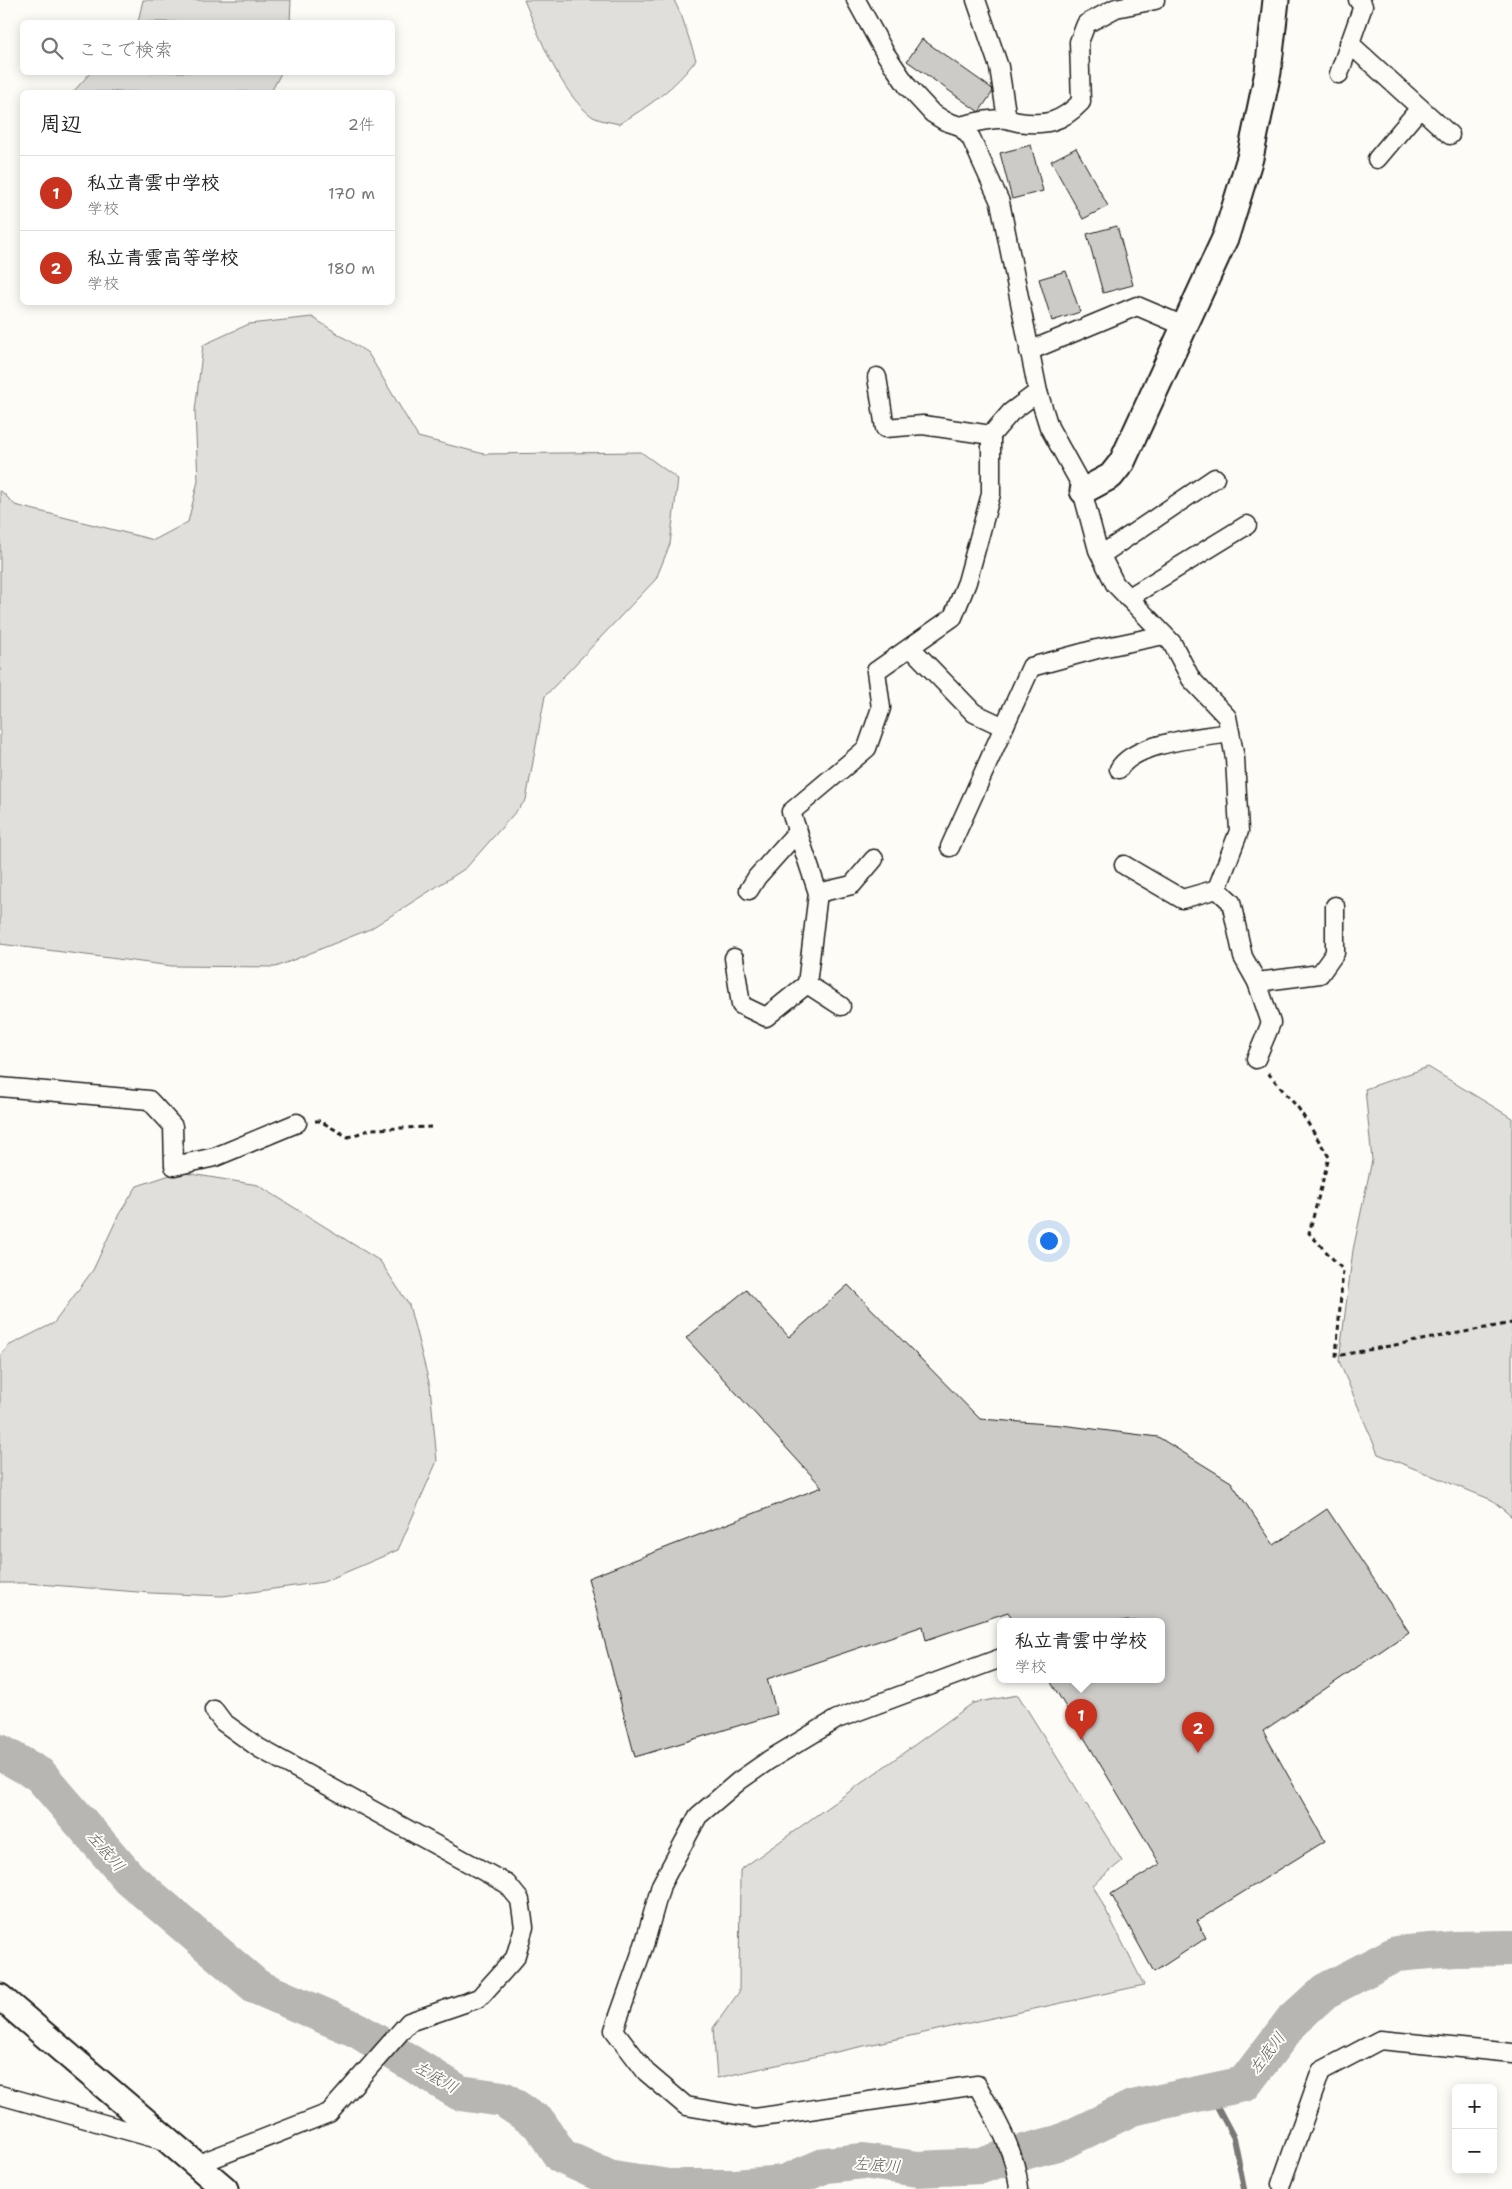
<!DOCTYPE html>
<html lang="ja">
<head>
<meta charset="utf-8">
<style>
  :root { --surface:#fff; --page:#f6f6f6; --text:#202124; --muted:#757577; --line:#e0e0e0; --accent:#c8321e }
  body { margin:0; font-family:"Shantell Sans","Klee One",sans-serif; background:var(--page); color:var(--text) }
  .controls { position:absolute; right:15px; bottom:15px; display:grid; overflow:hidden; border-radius:8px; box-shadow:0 2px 12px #0003 }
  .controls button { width:45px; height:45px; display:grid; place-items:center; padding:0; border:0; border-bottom:1px solid var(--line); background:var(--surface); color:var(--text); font:25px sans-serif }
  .you { position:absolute; left:1048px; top:1240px; width:18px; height:18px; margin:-12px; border:4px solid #fff; border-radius:50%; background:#1a73e8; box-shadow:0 0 0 8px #1a73e833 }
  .badge { display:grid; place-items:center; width:32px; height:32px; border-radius:50%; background:var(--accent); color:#fff; font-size:16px; font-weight:700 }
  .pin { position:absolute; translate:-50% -41px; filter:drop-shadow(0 1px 2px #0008) }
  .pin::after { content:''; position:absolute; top:26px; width:18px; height:15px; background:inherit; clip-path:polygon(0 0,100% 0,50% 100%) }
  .popup { position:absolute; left:997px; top:1618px; width:168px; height:65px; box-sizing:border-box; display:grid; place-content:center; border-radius:8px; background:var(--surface); filter:drop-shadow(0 1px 4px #0005); font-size:16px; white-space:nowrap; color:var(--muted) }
  .popup b { font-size:19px; color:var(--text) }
  .popup::after { content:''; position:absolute; left:50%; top:100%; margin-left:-10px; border:10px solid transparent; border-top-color:var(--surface) }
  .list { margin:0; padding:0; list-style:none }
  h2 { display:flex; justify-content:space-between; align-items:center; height:65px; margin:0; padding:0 20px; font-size:21px }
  h2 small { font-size:16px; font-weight:400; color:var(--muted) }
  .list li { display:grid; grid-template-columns:32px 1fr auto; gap:15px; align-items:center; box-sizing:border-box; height:75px; padding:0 20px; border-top:1px solid var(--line) }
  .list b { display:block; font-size:19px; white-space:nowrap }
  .list p { margin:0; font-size:16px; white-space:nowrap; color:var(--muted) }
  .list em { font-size:16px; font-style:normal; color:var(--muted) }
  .icon { flex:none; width:28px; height:28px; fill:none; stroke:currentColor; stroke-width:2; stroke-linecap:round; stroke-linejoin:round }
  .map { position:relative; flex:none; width:1512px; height:2189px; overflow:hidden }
  .search { position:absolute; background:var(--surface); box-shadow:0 2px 12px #0003; left:20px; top:20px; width:375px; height:55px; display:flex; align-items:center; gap:12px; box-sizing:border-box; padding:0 18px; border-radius:8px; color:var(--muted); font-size:19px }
  .panel { position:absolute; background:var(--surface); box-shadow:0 2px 12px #0003; left:20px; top:90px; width:375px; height:215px; border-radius:8px }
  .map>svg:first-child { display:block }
  .green { fill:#e0dfdb; stroke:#7e7e7c }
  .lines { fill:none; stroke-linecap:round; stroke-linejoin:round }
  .stream { stroke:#797876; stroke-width:6 }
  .river { stroke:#b7b6b2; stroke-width:36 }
  .building { fill:#cccbc8; stroke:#1c1c1c }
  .street-casing { stroke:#1c1c1c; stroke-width:21 }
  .secondary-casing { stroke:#1c1c1c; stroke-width:29 }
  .path { stroke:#1c1c1c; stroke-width:3; stroke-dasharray:5 4; stroke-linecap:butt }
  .street { stroke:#fdfcf7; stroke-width:18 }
  .secondary { stroke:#fdfcf7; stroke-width:25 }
  .labels { text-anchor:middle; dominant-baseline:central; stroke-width:4; stroke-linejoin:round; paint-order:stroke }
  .water-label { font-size:16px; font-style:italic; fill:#5a5a58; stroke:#fdfcf7 }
</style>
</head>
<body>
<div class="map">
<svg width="1512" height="2189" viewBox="0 0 1512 2189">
  <rect width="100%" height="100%" fill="#fdfcf7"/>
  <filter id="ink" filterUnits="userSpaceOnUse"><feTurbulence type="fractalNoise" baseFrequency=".02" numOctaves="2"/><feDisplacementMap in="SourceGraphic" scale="10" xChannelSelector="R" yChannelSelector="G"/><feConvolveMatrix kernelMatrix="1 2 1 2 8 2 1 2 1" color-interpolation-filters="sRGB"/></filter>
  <g filter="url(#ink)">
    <g class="green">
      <polygon points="143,0 291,0 290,22 138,22"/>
      <path d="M524,0h150l8,17 14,43c-21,28 -47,46 -77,64 -7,-2 -19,-3 -26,-7 -32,-22 -54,-82 -69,-117z"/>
      <polygon points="91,72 281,72 281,73 271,92 73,92"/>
      <polygon points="312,317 368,353 418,437 484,454 641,452 678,479 670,544 656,579 545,696 526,800 466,868 370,929 276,967 172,966 0,944 0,490 15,505 154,540 188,522 198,481 195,411 203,345 249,324"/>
      <polygon points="1428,1067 1512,1118 1512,1517 1492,1500 1378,1454 1339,1361 1353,1250 1372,1160 1365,1089"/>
      <polygon points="179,1172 258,1185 380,1261 409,1305 430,1386 437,1461 398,1550 323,1582 223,1596 150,1593 27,1583 0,1583 0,1357 8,1346 54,1323 93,1270 119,1214 137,1186"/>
      <polygon points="1018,1695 1122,1861 1093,1885 1144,1985 717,2078 713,2028 739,1992 740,1870 973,1703"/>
    </g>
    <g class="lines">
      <polyline class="stream" points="1210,2093 1234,2138 1244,2189"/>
      <polyline class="river" points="0,1752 40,1775 129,1878 257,1987 357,2030 460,2093 503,2099 539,2123 561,2156 607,2177 668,2187 735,2187 783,2183 826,2165 863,2161 918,2169 981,2166 1013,2155 1061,2142 1132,2108 1244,2084 1292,2021 1325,1991 1396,1954 1454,1949 1512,1948"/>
    </g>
    <g class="building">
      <polygon points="922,39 994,90 979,112 907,61"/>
      <polygon points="1031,145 1043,191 1012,199 1000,153"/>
      <polygon points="1076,148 1108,206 1083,219 1051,161"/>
      <polygon points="1117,226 1133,285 1103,293 1087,234"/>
      <polygon points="1066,271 1080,312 1052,321 1039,279"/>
      <polygon points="848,1285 980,1419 1061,1425 1158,1437 1231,1482 1274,1545 1327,1509 1409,1632 1263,1731 1325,1841 1197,1921 1206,1938 1154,1972 1111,1894 1160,1864 1049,1679 1161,1679 1161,1621 1014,1621 1008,1612 926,1640 923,1626 767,1679 777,1714 635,1757 588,1578 822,1487 686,1338 746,1290 789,1337"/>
    </g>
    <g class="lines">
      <defs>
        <g id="street">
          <polyline points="856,0 885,53 908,87 932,113 945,121 960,126 971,138 1000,202 1038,392 1049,427 1080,483 1098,550 1115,584 1172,643 1191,679 1227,717 1235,758 1239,831 1217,889 1231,902 1243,957 1257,982 1271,1023 1256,1059"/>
          <polyline points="976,0 999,67 1007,119"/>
          <polyline points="1349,43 1450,135"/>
          <polyline points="1339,74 1363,6 1358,0"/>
          <path d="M960,126c15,-4 31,-8 46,-7 4,1 8,2 12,3 27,4 44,0 63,-20l-2,-60 7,-18 30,-16 39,-8"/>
          <polyline points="1377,159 1420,108"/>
          <polyline points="1029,351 1137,306 1184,326"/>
          <polyline points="877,377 885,428 923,425 991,435"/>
          <polyline points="1101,555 1215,478"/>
          <polyline points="1128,598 1247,525"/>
          <polyline points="911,648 974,713 1004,727"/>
          <path d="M1119,769c16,-27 81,-31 111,-36"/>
          <polyline points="950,847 1031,667 1097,649 1164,635"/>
          <polyline points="1124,865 1182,899 1217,889"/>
          <polyline points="749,890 757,877 798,831"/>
          <polyline points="818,893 852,885 874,859"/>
          <polyline points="734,958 741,1005 766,1017 807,984 818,893 791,812 867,748 881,708 876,671 953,617 967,582 991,494 991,435 1011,412 1038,392"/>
          <polyline points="1257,982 1320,974 1335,953 1335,906"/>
          <polyline points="807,984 841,1006"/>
          <polyline points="0,1087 149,1100 173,1126 174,1166 215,1157 297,1123"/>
          <path d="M1001,1658l-164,61 -68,41 -30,21 -41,35 -37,69 -16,57 -31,88 32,42 40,34 69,12 222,-33c18,32 39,67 42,104"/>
          <polyline points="0,2095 165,2141"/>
          <polyline points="196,2165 329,2113 409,2022 479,1998 515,1958 524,1927 520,1900 507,1884 259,1748 223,1722 214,1710"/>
          <polyline points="1281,2184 1321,2071 1380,2040 1512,2053"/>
        </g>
        <g id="secondary">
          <polyline points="1083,491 1111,476 1122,462 1226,236 1250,158 1268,72 1276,0"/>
          <polyline points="0,1997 225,2189"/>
        </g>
      </defs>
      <use href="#street" class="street-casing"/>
      <use href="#secondary" class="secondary-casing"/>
      <g class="path">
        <polyline points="1268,1073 1299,1109 1329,1157 1309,1233 1343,1270 1336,1356 1512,1323"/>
        <polyline points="315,1121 320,1121 348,1137 372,1129 431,1127"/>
      </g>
      <use href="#street" class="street"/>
      <use href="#secondary" class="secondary"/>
    </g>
  </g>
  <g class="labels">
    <g class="water-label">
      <text transform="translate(106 1851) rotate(49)">左底川</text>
      <text transform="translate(1267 2053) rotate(-53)">左底川</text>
      <text transform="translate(436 2077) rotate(30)">左底川</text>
      <text transform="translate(877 2165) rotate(4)">左底川</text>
    </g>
  </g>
</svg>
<div class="controls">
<button>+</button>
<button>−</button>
</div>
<div class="you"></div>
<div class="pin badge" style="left:1081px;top:1740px">1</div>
<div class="popup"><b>私立青雲中学校</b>学校</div>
<div class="pin badge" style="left:1198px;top:1753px">2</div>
<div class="search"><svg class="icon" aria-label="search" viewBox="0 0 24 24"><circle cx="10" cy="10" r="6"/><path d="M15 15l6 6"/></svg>ここで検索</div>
<section class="panel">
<h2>周辺<small>2件</small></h2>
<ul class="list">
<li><span class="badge">1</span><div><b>私立青雲中学校</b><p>学校</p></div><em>170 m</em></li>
<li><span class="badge">2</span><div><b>私立青雲高等学校</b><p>学校</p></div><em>180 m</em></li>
</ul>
</section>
</div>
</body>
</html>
